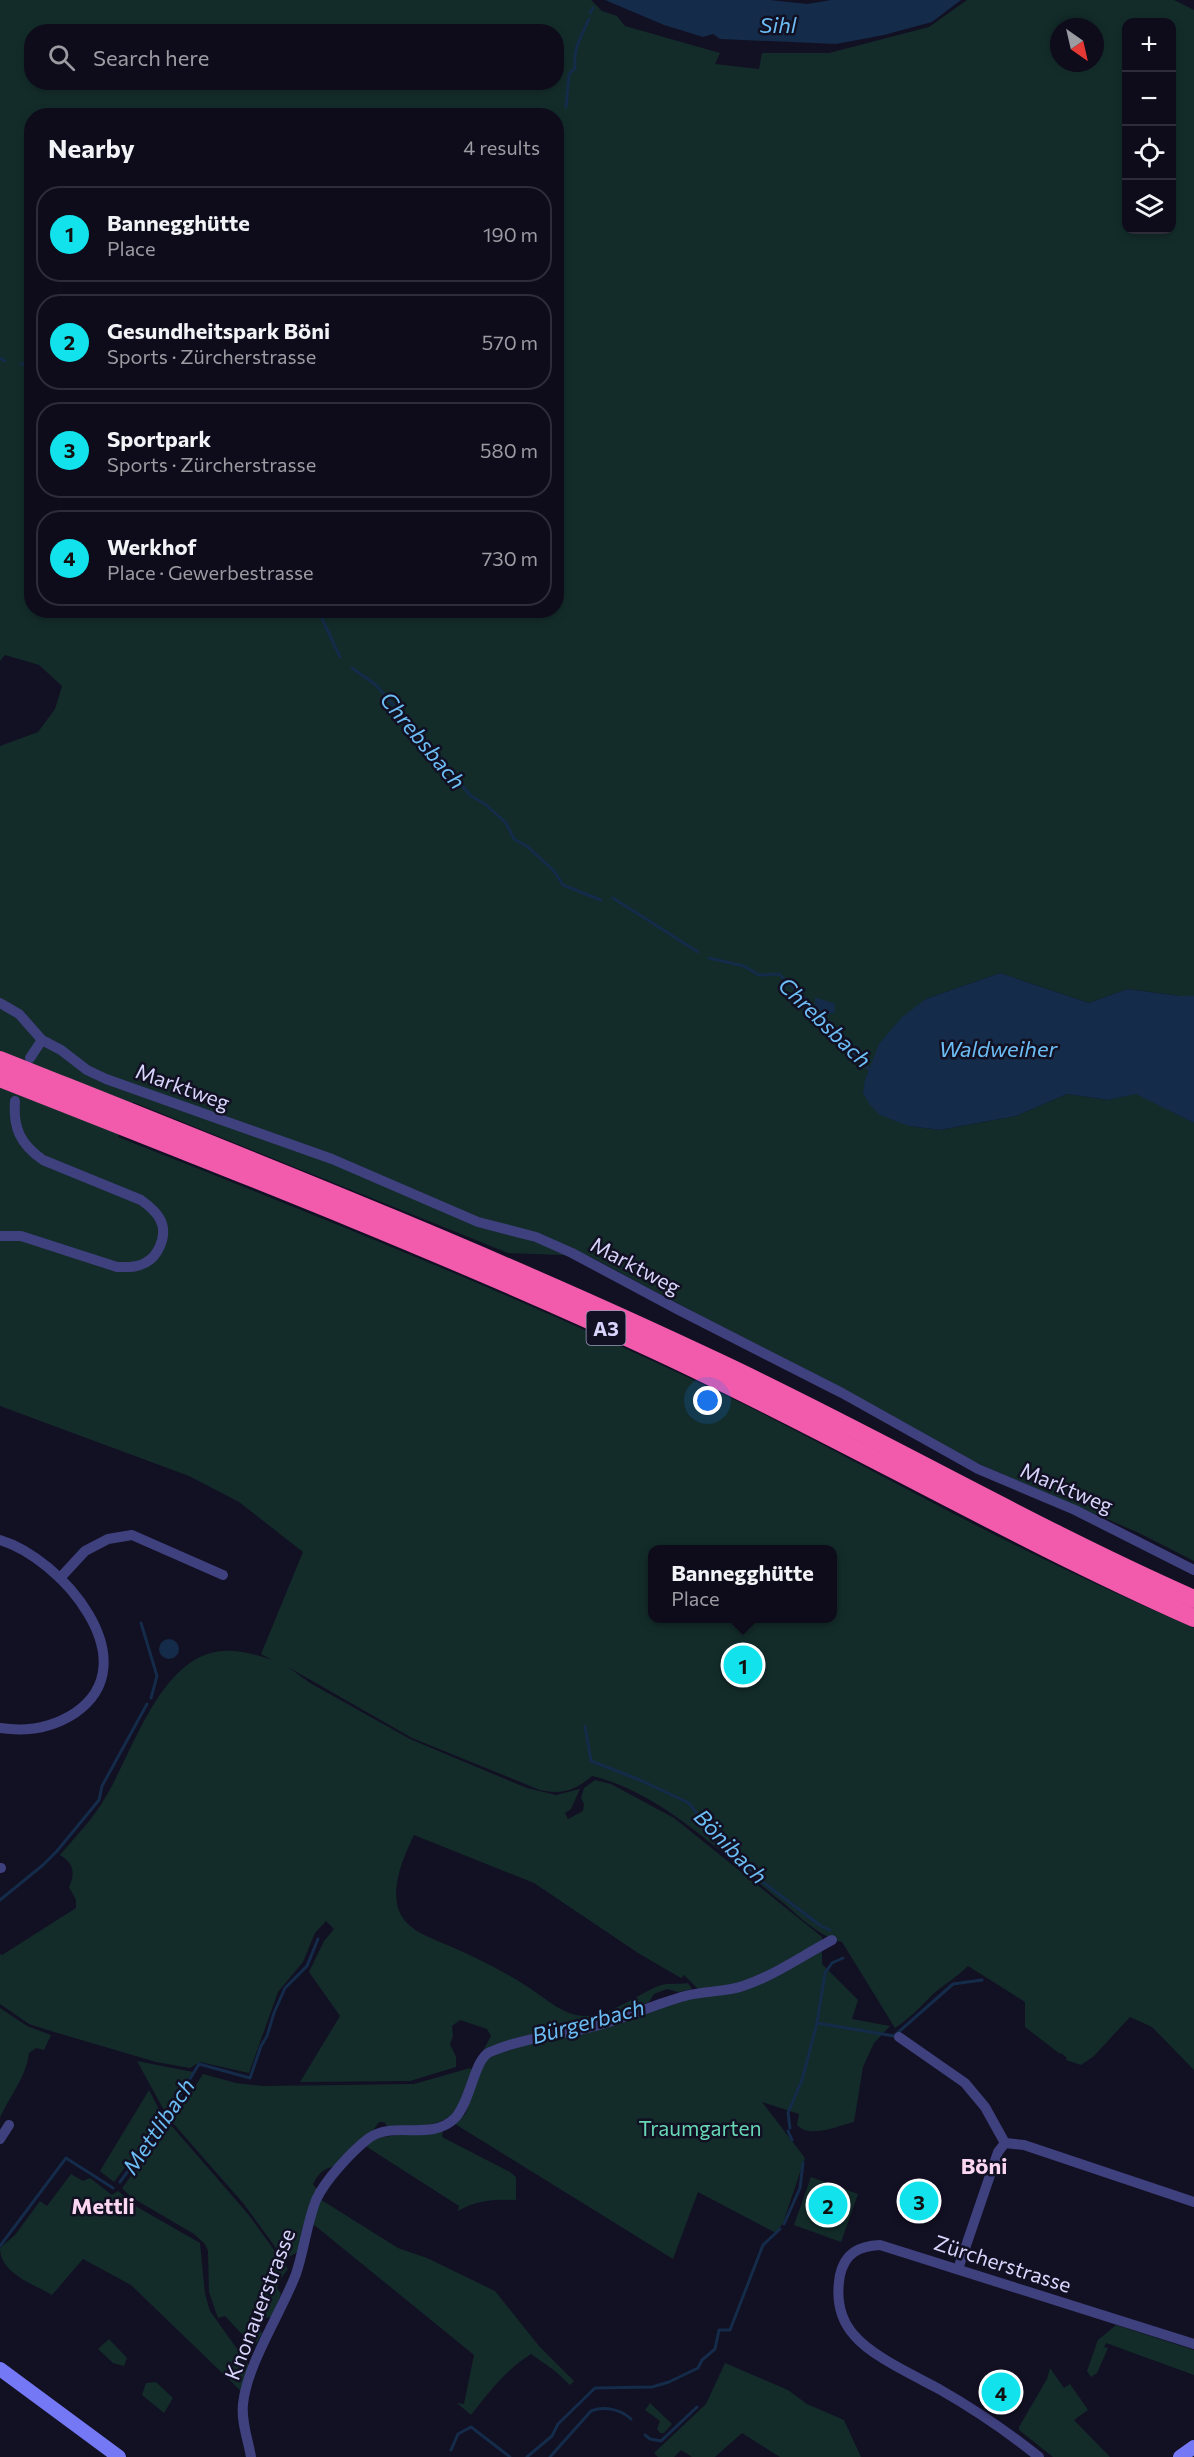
<!DOCTYPE html>
<html lang="en">
<head>
<meta charset="utf-8">
<style>
  :root { --surface:#0e0c1a; --page:#171523; --text:#f1f3f6; --muted:#9b9ba2; --line:#2e2c39; --accent:#12e2eb }
  body { margin:0; font-family:Commissioner,sans-serif; background:var(--page); color:var(--text) }
  .controls { position:absolute; right:18px; top:18px; display:grid; overflow:hidden; border-radius:12px; box-shadow:0 3px 9px #0003 }
  .controls button { width:54px; height:54px; display:grid; place-items:center; padding:0; border:0; border-bottom:2px solid var(--line); background:var(--surface); color:var(--text); font:30px sans-serif }
  .compass { position:absolute; left:1050px; top:18px; width:54px; height:54px; border-radius:50%; background:var(--surface); box-shadow:0 3px 9px #0003; rotate:146deg }
  .you { position:absolute; left:708px; top:1401px; width:21px; height:21px; margin:-15px; border:4px solid #fff; border-radius:50%; background:#1a73e8; box-shadow:0 0 0 9px #1a73e833 }
  .badge { display:grid; place-items:center; width:39px; height:39px; border-radius:50%; background:var(--accent); color:#111; font-size:20px; font-weight:700 }
  .pin { position:absolute; translate:-50% -50%; border:3px solid #fff; box-shadow:0 2px 6px #0006 }
  .popup { position:absolute; left:648px; top:1545px; width:189px; height:78px; box-sizing:border-box; display:grid; place-content:center; border-radius:12px; background:var(--surface); filter:drop-shadow(0 2px 4px #0005); font-size:20px; white-space:nowrap; color:var(--muted) }
  .popup b { font-size:22px; color:var(--text) }
  .popup::after { content:''; position:absolute; left:50%; top:100%; margin-left:-12px; border:12px solid transparent; border-top-color:var(--surface) }
  .list { margin:0; padding:0; list-style:none }
  h2 { display:flex; justify-content:space-between; align-items:center; height:78px; margin:0; padding:0 24px; font-size:26px }
  h2 small { font-size:20px; font-weight:400; color:var(--muted) }
  .list li { display:grid; grid-template-columns:39px 1fr auto; gap:18px; align-items:center; box-sizing:border-box; height:96px; margin:0 12px 12px; padding:0 12px; border:2px solid var(--line); border-radius:24px }
  .list b { display:block; font-size:22px; white-space:nowrap }
  .list p { margin:0; font-size:20px; white-space:nowrap; color:var(--muted) }
  .list em { font-size:20px; font-style:normal; color:var(--muted) }
  .icon { flex:none; width:33px; height:33px; fill:none; stroke:currentColor; stroke-width:2; stroke-linecap:round; stroke-linejoin:round }
  .map { position:relative; flex:none; width:1194px; height:2457px; overflow:hidden }
  .search { position:absolute; background:var(--surface); box-shadow:0 3px 9px #0003; left:24px; top:24px; width:540px; height:66px; display:flex; align-items:center; gap:15px; box-sizing:border-box; padding:0 21px; border-radius:24px; color:var(--muted); font-size:22px }
  .panel { position:absolute; background:var(--surface); box-shadow:0 3px 9px #0003; left:24px; top:108px; width:540px; height:510px; border-radius:24px }
  .map>svg:first-child { display:block }
  .green { fill:#132c2a; fill-rule:evenodd }
  .water { fill:#142b49 }
  .lines { fill:none; stroke-linecap:round; stroke-linejoin:round }
  .stream { stroke:#142b49; stroke-width:3 }
  .street { stroke:#3f407e; stroke-width:10 }
  .secondary { stroke:#7478f4; stroke-width:14 }
  .highway { stroke:#f25aac; stroke-width:18 }
  .labels { text-anchor:middle; dominant-baseline:central; stroke-width:5; stroke-linejoin:round; paint-order:stroke }
  .shield { fill:#121023; stroke:#9c9abb; stroke-width:1.5 }
  .shield-label { font-size:20px; font-weight:bold; fill:#d7d5fc }
  .street-label { font-size:21px; fill:#d7d5fc; stroke:#121023 }
  .park-label { font-size:21px; fill:#67d6b4; stroke:#121023 }
  .water-label { font-size:22px; font-style:italic; fill:#6bbdf4; stroke:#121023 }
  .neighbourhood-label { font-size:22px; font-weight:bold; fill:#fcd7f1; stroke:#121023 }
</style>
</head>
<body>
<div class="map">
<svg width="1194" height="2457" viewBox="0 0 1194 2457">
  <rect width="100%" height="100%" fill="#121023"/>
  <g class="green">
    <path d="M0,0h591l11,11 15,5 8,10 95,27 -5,11 44,5 3,-16h67l100,-26 38,-27h207l20,10v986h-14l-53,-7 -38,14 -89,-30 -74,26 -17,127 31,4 76,-14 51,-22 41,6 28,-7 58,30v438l-55,-28 -169,-73 -381,-204 -81,-3 -375,-151 -15,35c198,78 395,157 586,248 86,41 169,87 254,131 77,40 156,77 236,112v442l-42,-43 -22,-10 -36,39 -13,9 -15,-5 1,-2 -6,-5 -1,1 -35,-27v-25l-57,-36c-12,12 -25,19 -37,30 -12,12 -22,23 -36,32l-53,-86c-22,-5 -42,-25 -60,-40 -54,-43 -122,-111 -190,-126 -16,14 -30,19 -52,14l-128,-52 -124,-71 22,16 100,56 88,37 29,12 29,7 24,-6 -9,20 -6,4 3,6 15,-8 1,-7 -3,-6 3,-10 11,-8 16,4 63,34 148,119v27l36,36 -6,19 38,7 -16,17 -11,24 -9,55c-17,4 -44,17 -57,3l2,-11 -37,-12 43,56 -22,65 -7,10 -78,-41 -25,67 -218,-135 11,-11 14,-47 10,-11 211,-63 -17,-17 -3,3 -43,-25 -104,-70 -120,-48c-10,21 -25,54 -14,78 8,16 24,22 40,29 29,12 58,26 85,43 16,10 33,26 51,30 28,6 57,-18 80,-28 10,-5 21,-2 32,-4l4,6 -14,3 -11,-3 -13,5 -5,8 -37,14 -129,35 8,-15 -4,-7 -27,-9 -8,6 1,10 -3,8 6,13v10l-46,14 -110,1 40,-66 -31,-44 15,-31 10,-12 -8,-8 -11,12 -12,29 -25,30 -29,81 -49,-11 -10,6 -34,-6 -105,-31 -22,-7 -29,-20v-50l2,1 74,-47v-8l-7,-13c7,-15 4,-24 -9,-32 15,-18 33,-36 45,-57 28,-45 55,-143 118,-147 17,-1 34,4 49,9l-11,-6 42,-102 -64,-50 -50,-26 -189,-70v-660l38,-14 17,-23 7,-23 -23,-21 -34,-10 -5,6zM1126,22h46v208h-46zM1059,27h36v36h-36zM32,32h524v50h-524zM32,116h524v494h-524zM653,1550h180v68h-180z"/>
    <path d="M0,2008l27,18 24,9 -7,15 -8,-2 -7,5c-3,25 -19,42 -29,65z"/>
    <polygon points="137,2061 193,2072 165,2112"/>
    <path d="M470,2068l3,2c-4,11 -7,25 -13,35 -16,25 -46,21 -72,22l-4,-5h-5l-7,10 -37,35c-12,0 -17,8 -22,17l5,7 -20,61 -14,7 -41,-56 -71,-81 31,-48 33,9 26,3 152,-2z"/>
    <polygon points="149,2090 163,2117 114,2182 100,2171"/>
    <polygon points="170,2124 248,2214 288,2269 279,2281 277,2288 281,2294 272,2317 264,2318 260,2327 262,2334 254,2347 225,2316 218,2318 209,2292 208,2251 205,2244 194,2234 131,2197 122,2188"/>
    <path d="M443,2128l-1,9 68,35 6,5v23c-20,-1 -40,0 -58,11l1,-5 -92,-59 3,-5 8,-4z"/>
    <path d="M71,2174l12,7 7,-3 22,17 6,-4 19,16 63,36 5,51 5,17 40,56 -8,25 -111,-107 -48,-26 -31,36c-19,-11 -52,-22 -52,-47l15,-13 25,-34 7,5z"/>
    <polygon points="811,2177 858,2194 841,2242 794,2225"/>
    <path d="M320,2199l78,49 29,10 68,33 44,55 35,35 -4,4 -15,-14 -24,-17c-25,16 -42,38 -60,61l-14,-12 7,1 10,-49 -161,-131z"/>
    <polygon points="1116,2325 1194,2350 1194,2375 1106,2343 1104,2347 1108,2348 1097,2373 1091,2377 1087,2371 1098,2340"/>
    <polygon points="109,2339 127,2358 124,2366 113,2363 98,2349"/>
    <polygon points="725,2363 788,2390 807,2404 844,2420 861,2457 780,2457 742,2433 715,2457 692,2457 681,2450 674,2457 658,2457 654,2453 706,2404"/>
    <polygon points="1050,2368 1064,2388 1070,2384 1088,2410 1074,2420 1110,2457 1053,2457 1019,2430 1019,2427 1047,2379"/>
    <polygon points="156,2382 173,2398 164,2413 142,2395 146,2383"/>
    <polygon points="650,2403 672,2424 664,2433 660,2433 657,2429 660,2421 645,2410"/>
  </g>
  <g class="water">
    <polygon points="605,0 770,0 807,4 831,0 961,0 932,22 884,35 836,44 720,39 713,34 703,37 664,25"/>
    <polygon points="1000,973 1089,1003 1127,989 1180,996 1194,996 1194,1123 1136,1094 1108,1100 1067,1094 1016,1116 940,1130 909,1126 880,1115 870,1105 863,1093 865,1080 879,1044 902,1017 926,999"/>
    <polygon points="815,997 835,1004 835,1012 825,1016 815,1005"/>
    <circle cx="169" cy="1649" r="10"/>
  </g>
  <g class="lines">
    <g class="stream">
      <polyline points="590,13 593,8"/>
      <path d="M566,107l3,-33 6,-6c-2,-20 6,-31 14,-49"/>
      <polyline points="0,358 5,361"/>
      <polyline points="21,364 32,364"/>
      <polyline points="318,610 340,657"/>
      <polyline points="352,668 376,685 471,796 485,804 506,823 514,839 528,847 554,871 563,885 601,900"/>
      <polyline points="613,898 698,952"/>
      <polyline points="709,958 744,966 759,975 779,974 814,1007 819,1020 841,1043 848,1047 870,1070"/>
      <polyline points="141,1623 157,1676 151,1698"/>
      <polyline points="585,1726 591,1761 640,1780 689,1803 706,1825 747,1863 751,1873 821,1926 830,1930"/>
      <polyline points="0,1900 43,1865 57,1851 99,1800 102,1786 147,1704"/>
      <polyline points="817,2023 894,2036 953,1984 982,1980"/>
      <polyline points="790,2128 788,2113 802,2080 817,2023 825,1973 832,1963 843,1958"/>
      <polyline points="788,2131 792,2140"/>
      <polyline points="120,2182 163,2123 199,2064 250,2078 261,2046 267,2036 274,2013 285,1988 307,1966 318,1939"/>
      <polyline points="784,2224 800,2188 803,2163"/>
      <polyline points="0,2246 66,2158 113,2188"/>
      <polyline points="645,2435 650,2439 661,2441 697,2407"/>
      <polyline points="451,2450 458,2434 471,2427 510,2457"/>
      <polyline points="527,2457 552,2436 558,2424 595,2388 652,2387 669,2382 698,2368 702,2360 715,2349 719,2330 730,2330 763,2245 780,2229"/>
      <path d="M550,2457l41,-46c14,-5 29,-2 40,8"/>
    </g>
    <g class="street">
      <polyline points="0,1003 19,1014 42,1040 61,1050 87,1070 106,1079 332,1159 478,1222 536,1237 572,1253 677,1309 842,1393 978,1469 1075,1510 1194,1570"/>
      <polyline points="30,1058 42,1040"/>
      <path d="M0,1236h21l96,31c9,0 19,1 28,-4 6,-3 12,-10 15,-17 9,-21 -2,-34 -19,-46l-98,-40c-23,-16 -30,-32 -28,-59"/>
      <path d="M0,1540c61,18 150,122 75,173 -23,15 -49,19 -75,15"/>
      <polyline points="60,1578 85,1551 108,1539 132,1535 223,1575"/>
      <polyline points="0,1868 1,1868"/>
      <polyline points="899,2037 965,2083 985,2107 1005,2143"/>
      <polyline points="0,2139 9,2125"/>
      <polyline points="1005,2143 1024,2145 1194,2202"/>
      <polyline points="958,2269 998,2152 1005,2143"/>
      <path d="M251,2457c-3,-18 -10,-35 -8,-53 4,-40 38,-91 53,-130 8,-24 11,-51 20,-74 9,-20 36,-49 53,-62 25,-18 62,4 86,-20 16,-17 19,-59 35,-66 34,-15 70,-16 105,-26 31,-8 60,-22 90,-30 19,-5 40,-4 58,-10 31,-10 60,-31 89,-46"/>
      <path d="M1039,2457c-31,-25 -65,-48 -100,-68 -24,-13 -68,-33 -85,-54 -15,-17 -18,-38 -14,-60 5,-22 19,-29 40,-30l314,99"/>
    </g>
    <g class="secondary">
      <polyline points="0,2369 119,2457"/>
      <polyline points="1180,2457 1194,2447"/>
    </g>
    <g class="highway">
      <path d="M0,1060c243,97 486,192 722,304 159,75 311,164 472,235"/>
      <path d="M0,1078c221,87 442,173 657,273 181,84 354,186 537,267"/>
    </g>
  </g>
  <g class="labels">
    <rect class="shield" x="586.5" y="1311" width="39" height="34" rx="4.5"/>
    <g class="shield-label">
      <text x="606" y="1328">A3</text>
    </g>
    <g class="street-label">
      <text transform="translate(183 1086) rotate(20)">Marktweg</text>
      <text transform="translate(636 1265) rotate(28)">Marktweg</text>
      <text transform="translate(1067 1487) rotate(23)">Marktweg</text>
      <text transform="translate(1003 2263) rotate(18)">Zürcherstrasse</text>
      <text transform="translate(259 2304) rotate(-69)">Knonauerstrasse</text>
    </g>
    <g class="park-label">
      <text x="700" y="2127">Traumgarten</text>
    </g>
    <g class="water-label">
      <text x="778" y="24">Sihl</text>
      <text transform="translate(423 740) rotate(50)">Chrebsbach</text>
      <text transform="translate(825 1022) rotate(44)">Chrebsbach</text>
      <text x="998" y="1048">Waldweiher</text>
      <text transform="translate(731 1846) rotate(46)">Bönibach</text>
      <text transform="translate(588 2021) rotate(-15)">Bürgerbach</text>
      <text transform="translate(158 2126) rotate(-56)">Mettlibach</text>
    </g>
    <g class="neighbourhood-label">
      <text x="984" y="2165">Böni</text>
      <text x="103" y="2205">Mettli</text>
    </g>
  </g>
</svg>
<div class="controls">
<button>+</button>
<button>−</button>
<button><svg class="icon" aria-label="locate" viewBox="0 0 24 24"><circle cx="12" cy="12" r="6"/><path d="M12 2v4M12 18v4M2 12h4M18 12h4"/></svg></button>
<button><svg class="icon" aria-label="layers" viewBox="0 0 24 24"><path d="M12 4l9 5-9 5-9-5zM3 14l9 5 9-5"/></svg></button>
</div>
<svg class="compass" viewBox="-18 -18 36 36"><path d="M0-13l5 13h-10z" fill="#e53935"/><path d="M0 13l5-13h-10z" fill="#9b9ba2"/></svg>
<div class="you"></div>
<div class="pin badge" style="left:743px;top:1665px">1</div>
<div class="popup"><b>Bannegghütte</b>Place</div>
<div class="pin badge" style="left:828px;top:2205px">2</div>
<div class="pin badge" style="left:919px;top:2201px">3</div>
<div class="pin badge" style="left:1001px;top:2392px">4</div>
<div class="search"><svg class="icon" aria-label="search" viewBox="0 0 24 24"><circle cx="10" cy="10" r="6"/><path d="M15 15l6 6"/></svg>Search here</div>
<section class="panel">
<h2>Nearby<small>4 results</small></h2>
<ul class="list">
<li><span class="badge">1</span><div><b>Bannegghütte</b><p>Place</p></div><em>190 m</em></li>
<li><span class="badge">2</span><div><b>Gesundheitspark Böni</b><p>Sports · Zürcherstrasse</p></div><em>570 m</em></li>
<li><span class="badge">3</span><div><b>Sportpark</b><p>Sports · Zürcherstrasse</p></div><em>580 m</em></li>
<li><span class="badge">4</span><div><b>Werkhof</b><p>Place · Gewerbestrasse</p></div><em>730 m</em></li>
</ul>
</section>
</div>
</body>
</html>
